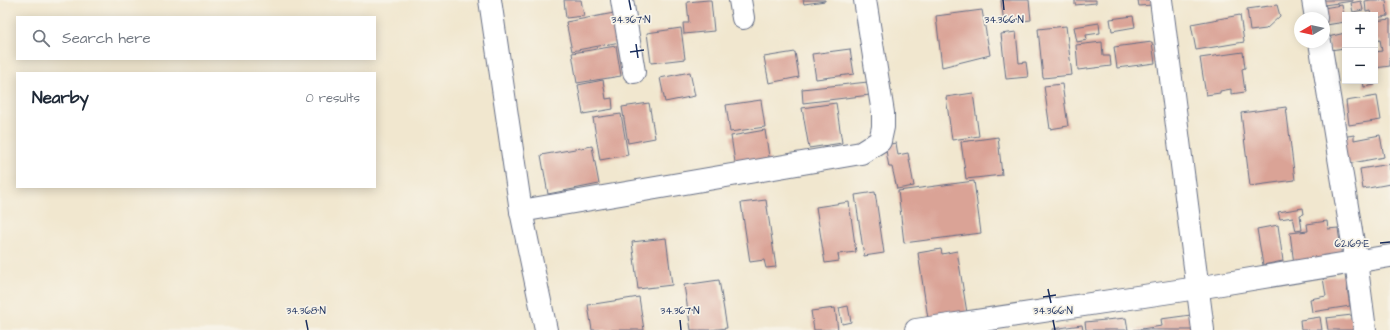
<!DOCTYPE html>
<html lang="en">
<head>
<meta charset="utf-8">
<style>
  :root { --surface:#fff; --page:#f2f2f3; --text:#1f2937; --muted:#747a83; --line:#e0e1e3 }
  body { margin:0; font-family:"Architects Daughter",sans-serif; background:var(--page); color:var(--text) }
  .controls { position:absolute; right:12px; top:12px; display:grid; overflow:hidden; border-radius:0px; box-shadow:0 2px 10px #0003 }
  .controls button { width:36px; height:36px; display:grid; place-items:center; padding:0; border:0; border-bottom:1px solid var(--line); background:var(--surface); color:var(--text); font:20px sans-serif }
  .compass { position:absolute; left:1294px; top:12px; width:36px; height:36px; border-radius:50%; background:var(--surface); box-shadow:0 2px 10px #0003; rotate:261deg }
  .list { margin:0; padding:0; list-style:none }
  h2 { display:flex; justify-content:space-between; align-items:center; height:52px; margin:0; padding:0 16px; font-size:17px }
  h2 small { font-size:13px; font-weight:400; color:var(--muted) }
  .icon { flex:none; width:22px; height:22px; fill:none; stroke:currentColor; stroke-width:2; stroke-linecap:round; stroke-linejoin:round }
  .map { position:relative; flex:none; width:1390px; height:330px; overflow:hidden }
  .search { position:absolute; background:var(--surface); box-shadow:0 2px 10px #0003; left:16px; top:16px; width:360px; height:44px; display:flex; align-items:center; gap:10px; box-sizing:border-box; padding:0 14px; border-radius:0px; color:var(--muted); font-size:15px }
  .panel { position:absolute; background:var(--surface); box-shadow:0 2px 10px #0003; left:16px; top:72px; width:360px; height:116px; border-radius:0px }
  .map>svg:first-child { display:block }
  .building { fill:#daa396 }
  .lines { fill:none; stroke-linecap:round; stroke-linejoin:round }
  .minor-casing { stroke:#666f86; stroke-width:24 }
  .minor { stroke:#fff; stroke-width:22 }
  .ticks { fill:none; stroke:#1b2f5e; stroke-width:1.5 }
  .ticks-label { font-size:10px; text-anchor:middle; fill:#1b2f5e; stroke:#f7f3e8; stroke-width:3.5; stroke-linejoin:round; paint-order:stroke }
</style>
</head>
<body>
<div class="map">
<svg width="1390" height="330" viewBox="0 0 1390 330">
  <rect width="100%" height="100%" fill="#f7f3e8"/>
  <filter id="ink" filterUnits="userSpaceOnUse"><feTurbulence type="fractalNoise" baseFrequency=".025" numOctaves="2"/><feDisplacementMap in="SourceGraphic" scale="8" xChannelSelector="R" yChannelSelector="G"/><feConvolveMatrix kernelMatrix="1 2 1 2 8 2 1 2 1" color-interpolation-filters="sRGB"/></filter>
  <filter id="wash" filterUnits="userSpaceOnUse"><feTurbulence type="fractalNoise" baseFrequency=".012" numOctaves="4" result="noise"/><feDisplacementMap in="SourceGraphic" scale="16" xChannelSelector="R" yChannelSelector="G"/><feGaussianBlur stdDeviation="0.9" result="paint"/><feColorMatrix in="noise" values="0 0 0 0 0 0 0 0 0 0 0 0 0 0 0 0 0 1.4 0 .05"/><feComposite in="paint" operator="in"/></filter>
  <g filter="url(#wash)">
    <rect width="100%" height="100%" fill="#f1e7cf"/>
    <g id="blocks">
      <g class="building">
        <polygon points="564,0 581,0 584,16 566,18"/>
        <polygon points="708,0 711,0 714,31 684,34 683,23 689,23 687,2"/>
        <polygon points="803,0 825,0 825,1 804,4"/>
        <polygon points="1001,0 1029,0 1031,20 1004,23"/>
        <polygon points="1075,0 1096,0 1096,3 1075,5"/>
        <polygon points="1138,0 1151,0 1152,5 1139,6"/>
        <polygon points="1323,0 1353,0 1353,1 1324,5"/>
        <polygon points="1371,0 1386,0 1388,16 1375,18 1375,15 1371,15 1370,11 1366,12 1365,1"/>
        <polygon points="1361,1 1363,10 1353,12 1351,3"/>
        <polygon points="1277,5 1280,16 1266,29 1250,31 1247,9"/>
        <polygon points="1342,5 1345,22 1326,25 1323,8"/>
        <polygon points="982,10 990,55 942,67 936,16"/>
        <polygon points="614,13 620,42 572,51 566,22"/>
        <polygon points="1240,15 1244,42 1196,50 1191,24"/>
        <polygon points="1133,16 1135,27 1112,31 1110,19"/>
        <polygon points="1390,19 1390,66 1375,68 1375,52 1382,51 1380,40 1375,41 1375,21"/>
        <polygon points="1099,23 1100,33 1086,35 1087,40 1077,42 1074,27"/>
        <polygon points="1066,26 1072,75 1043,78 1038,29"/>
        <polygon points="681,28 685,59 651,63 647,33"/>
        <polygon points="1016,32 1019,63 1026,62 1028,77 1006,79 1001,34"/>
        <polygon points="1345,33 1345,48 1330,50 1328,37"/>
        <polygon points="1102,42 1103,56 1110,56 1111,66 1078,70 1076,45"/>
        <polygon points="1152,42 1155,63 1117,68 1114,47"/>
        <polygon points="616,46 621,76 577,83 572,53"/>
        <polygon points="850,49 854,74 816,79 812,54"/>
        <polygon points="795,52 799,77 769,83 764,57"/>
        <polygon points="1243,52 1245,68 1242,69 1245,92 1231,94 1231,89 1220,91 1220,93 1206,95 1200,58"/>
        <polygon points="690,72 695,96 665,102 660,78"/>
        <polygon points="603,80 606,99 612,98 613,109 583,114 578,85"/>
        <polygon points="1363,81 1375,81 1375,85 1364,87"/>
        <polygon points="868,82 870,95 803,103 802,89"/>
        <polygon points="1062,84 1068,126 1050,129 1044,86"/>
        <polygon points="973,93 979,136 952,140 946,97"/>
        <polygon points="1377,96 1381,120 1349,125 1346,101"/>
        <polygon points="761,100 765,127 730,132 726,105"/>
        <polygon points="649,103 655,138 628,143 622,107"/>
        <polygon points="836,103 842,143 809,148 802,108"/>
        <polygon points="1286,107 1295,180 1250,186 1241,113"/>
        <polygon points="621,114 628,155 600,160 593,118"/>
        <polygon points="765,130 770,163 736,169 731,136"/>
        <polygon points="1354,135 1354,140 1380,135 1384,157 1347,164 1342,137"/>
        <polygon points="998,137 1002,175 966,179 961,142"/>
        <polygon points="896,143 898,155 908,153 914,186 897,189 892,167 889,167 885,145"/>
        <polygon points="592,146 599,184 548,194 541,155"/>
        <polygon points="1390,164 1390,184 1363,189 1360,169"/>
        <polygon points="974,181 981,233 904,243 898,191"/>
        <polygon points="875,192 884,253 864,256 855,195"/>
        <polygon points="766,200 776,267 766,268 764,260 750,262 741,203"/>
        <polygon points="849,202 856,252 838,254 839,261 825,263 816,207"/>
        <polygon points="1303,208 1304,214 1300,215 1302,230 1296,231 1293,217 1280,219 1278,212"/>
        <polygon points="1327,221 1328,229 1338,228 1342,258 1294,264 1290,233 1308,231 1307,224"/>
        <polygon points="1278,225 1283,261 1263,265 1257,229"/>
        <polygon points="666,238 672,285 638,289 632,242"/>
        <polygon points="941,249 942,254 957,251 968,319 929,325 918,253"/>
        <polygon points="1345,275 1350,306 1312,312 1310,299 1326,296 1323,278"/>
        <polygon points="719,280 727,328 710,330 691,330 684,285"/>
        <polygon points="639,297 644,330 592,330 588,305"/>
        <polygon points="848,306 851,322 842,324 839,308"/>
        <polygon points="835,308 838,330 814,330 811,311"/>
        <polygon points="1191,315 1193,330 1134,330 1162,326 1161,319"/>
        <polygon points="1352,315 1353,330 1328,330 1326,318"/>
        <polygon points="1320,317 1322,330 1301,330 1300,320"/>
        <polygon points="1126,318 1128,330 1086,330 1085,322"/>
        <polygon points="1082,325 1083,330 1052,330 1052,329"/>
      </g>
    </g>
  </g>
  <g filter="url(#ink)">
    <use href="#blocks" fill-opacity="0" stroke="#666f86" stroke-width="1"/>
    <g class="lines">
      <defs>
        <g id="minor">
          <polyline points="490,0 521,211 546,330"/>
          <polyline points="622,0 634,72"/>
          <polyline points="740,0 743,18"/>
          <polyline points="1161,0 1203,330"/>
          <polyline points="1313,0 1316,18"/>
          <polyline points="1320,42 1356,261 1365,330"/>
          <polyline points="521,211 861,153 880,141 883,127 883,113 865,0"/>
          <polyline points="916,330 1197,288 1390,256"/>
        </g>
      </defs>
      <use href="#minor" class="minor-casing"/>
      <use href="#minor" class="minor"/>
    </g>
  </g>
  <path class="ticks" d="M629,0l2,10M1003,0l1,10M636,44l2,14M630,52l14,-2M1380,243l10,-1M1048,289l3,14M1043,297l13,-2M306,320l2,10M680,320l1,10M1053,320l2,10"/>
  <g class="ticks-label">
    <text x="631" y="23">34.367°N</text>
    <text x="1004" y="23">34.366°N</text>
    <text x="1352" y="247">62.169°E</text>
    <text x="306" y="314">34.368°N</text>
    <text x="680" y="314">34.367°N</text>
    <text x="1053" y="314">34.366°N</text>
  </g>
</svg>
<div class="controls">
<button>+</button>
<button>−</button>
</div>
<svg class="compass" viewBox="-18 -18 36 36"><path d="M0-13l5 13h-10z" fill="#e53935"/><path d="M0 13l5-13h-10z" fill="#747a83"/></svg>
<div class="search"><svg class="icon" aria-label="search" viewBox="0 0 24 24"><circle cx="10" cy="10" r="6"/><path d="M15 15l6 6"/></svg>Search here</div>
<section class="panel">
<h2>Nearby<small>0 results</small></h2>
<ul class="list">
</ul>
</section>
</div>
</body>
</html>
